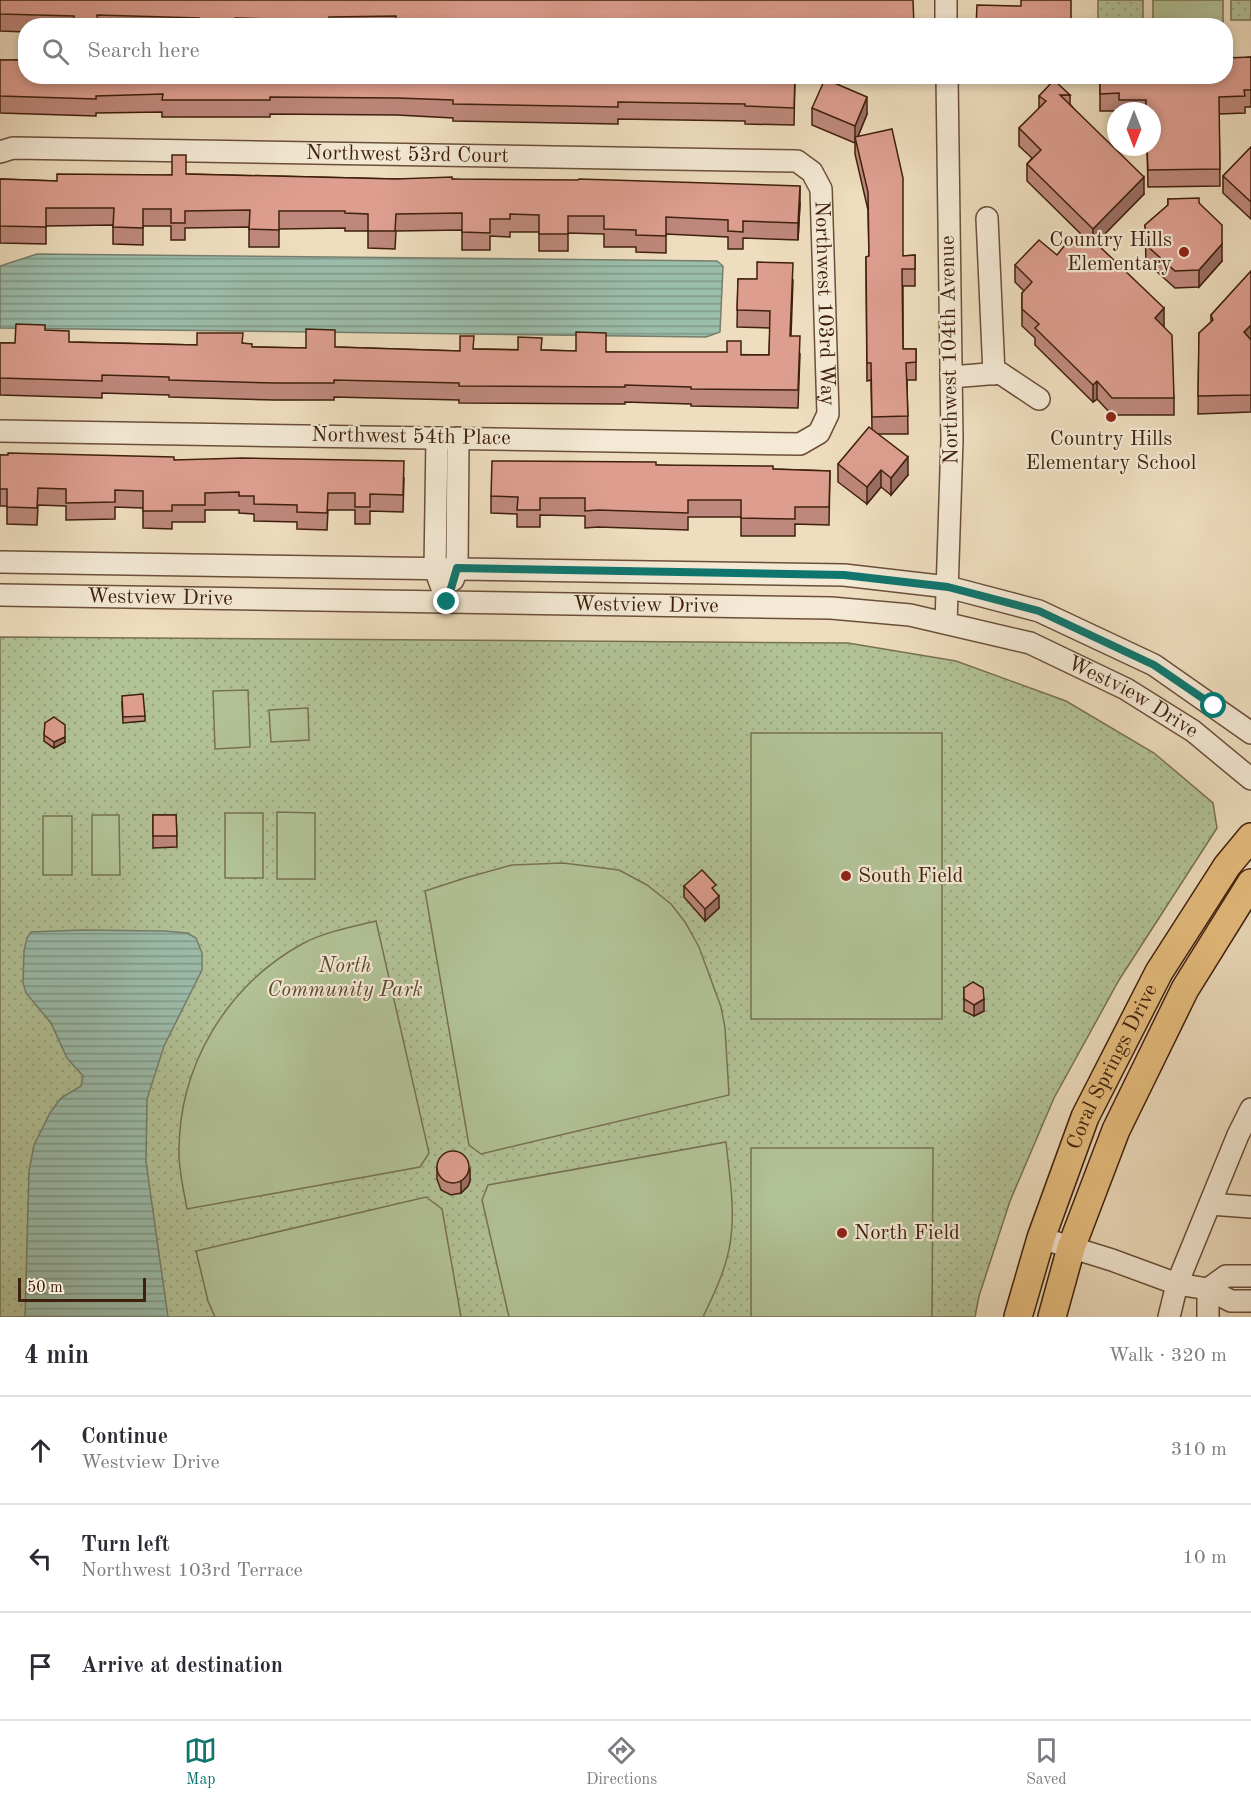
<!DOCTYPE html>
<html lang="en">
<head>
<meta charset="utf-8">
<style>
  :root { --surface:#fff; --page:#f2f2f3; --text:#2b2b33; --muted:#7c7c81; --line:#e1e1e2; --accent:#0f766e }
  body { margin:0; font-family:"Old Standard TT",serif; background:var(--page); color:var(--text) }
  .compass { position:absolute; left:1107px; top:102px; width:54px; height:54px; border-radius:50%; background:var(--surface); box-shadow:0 3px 9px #0003; rotate:180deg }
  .scale { position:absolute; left:18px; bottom:15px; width:128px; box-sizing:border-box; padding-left:6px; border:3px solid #3f200d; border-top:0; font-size:16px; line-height:21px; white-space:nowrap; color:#3f200d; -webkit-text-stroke:4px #f4e9d5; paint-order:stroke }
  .stop { position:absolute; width:18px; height:18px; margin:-14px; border:4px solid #0f766e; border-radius:50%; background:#fff }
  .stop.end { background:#0f766e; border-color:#fff; box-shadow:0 2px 6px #0008 }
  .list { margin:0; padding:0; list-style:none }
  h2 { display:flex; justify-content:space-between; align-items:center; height:78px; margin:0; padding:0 24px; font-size:26px }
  h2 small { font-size:20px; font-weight:400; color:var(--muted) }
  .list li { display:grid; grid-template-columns:39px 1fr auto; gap:18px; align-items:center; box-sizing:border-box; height:108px; padding:0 24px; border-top:2px solid var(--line) }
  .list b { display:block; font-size:22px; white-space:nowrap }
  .list p { margin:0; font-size:20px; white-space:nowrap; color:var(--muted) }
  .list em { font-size:20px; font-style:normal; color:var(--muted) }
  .icon { flex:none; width:33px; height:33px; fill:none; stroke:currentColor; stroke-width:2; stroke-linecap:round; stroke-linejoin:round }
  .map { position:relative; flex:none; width:1251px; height:1317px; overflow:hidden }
  .search { position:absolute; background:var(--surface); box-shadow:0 3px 9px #0003; left:18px; right:18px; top:18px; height:66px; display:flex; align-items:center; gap:15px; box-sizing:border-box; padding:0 21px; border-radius:24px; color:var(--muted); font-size:22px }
  .sheet { height:402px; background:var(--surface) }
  nav { display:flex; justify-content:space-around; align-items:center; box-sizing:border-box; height:84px; border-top:2px solid var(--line); background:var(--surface); font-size:16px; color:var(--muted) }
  nav a { display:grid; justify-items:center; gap:3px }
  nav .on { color:var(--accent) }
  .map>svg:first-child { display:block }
  .green { fill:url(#green-dots); stroke:#787152; stroke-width:1.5 }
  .pitch { fill:#b2c297; stroke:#787152; stroke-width:1.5 }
  .water { fill:url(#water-rules); stroke:#767e6c; stroke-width:1.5 }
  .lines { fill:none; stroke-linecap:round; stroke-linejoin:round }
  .minor-casing { stroke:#6b4f39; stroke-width:24 }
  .major-casing { stroke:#3f200d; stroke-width:30 }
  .minor { stroke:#f4e9d5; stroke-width:21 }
  .major { stroke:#e7be7f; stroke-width:27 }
  .wall { fill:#be887c; stroke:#3f200d; stroke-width:1.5 }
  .shaded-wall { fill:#9b6f65; stroke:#3f200d; stroke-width:1.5 }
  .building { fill:#dd9e90; stroke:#3f200d; stroke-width:1.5 }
  .route { stroke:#0f766e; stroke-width:8 }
  .poi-dot { fill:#8f2418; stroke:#f4e9d5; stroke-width:2 }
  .labels { text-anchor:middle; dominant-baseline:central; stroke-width:4.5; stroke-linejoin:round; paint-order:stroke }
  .street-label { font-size:21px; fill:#3f200d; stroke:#f4e9d5 }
  .poi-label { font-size:21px; fill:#3f200d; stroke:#f4e9d5; text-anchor:start }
  .park-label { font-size:21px; font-style:italic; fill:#5c4830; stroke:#f4e9d5 }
</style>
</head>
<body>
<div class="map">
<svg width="1251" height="1317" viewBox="0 0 1251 1317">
  <defs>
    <pattern id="green-dots" width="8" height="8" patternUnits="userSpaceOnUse" patternTransform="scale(1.5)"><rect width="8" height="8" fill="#b2c297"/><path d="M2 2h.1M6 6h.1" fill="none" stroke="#9aa681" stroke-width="1.8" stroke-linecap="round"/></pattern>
    <pattern id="water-rules" width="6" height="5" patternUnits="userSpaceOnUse" patternTransform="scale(1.5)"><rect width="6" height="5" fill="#9bbdab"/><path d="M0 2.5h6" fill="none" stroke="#80998a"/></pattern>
  </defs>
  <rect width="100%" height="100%" fill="#eeddbe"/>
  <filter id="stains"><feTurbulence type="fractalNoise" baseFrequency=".00333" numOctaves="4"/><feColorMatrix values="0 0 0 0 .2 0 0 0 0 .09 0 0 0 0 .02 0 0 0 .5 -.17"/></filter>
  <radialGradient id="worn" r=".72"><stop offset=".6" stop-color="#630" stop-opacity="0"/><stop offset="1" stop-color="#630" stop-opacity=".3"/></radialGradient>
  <g class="green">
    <polygon points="1098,0 1143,0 1143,24 1098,25"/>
    <rect x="1231" y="0" width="20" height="20"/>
    <polygon points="0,637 848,643 956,661 1066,701 1154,753 1213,803 1217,828 1119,980 1054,1098 1010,1201 979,1296 975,1317 0,1317"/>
  </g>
  <g class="pitch">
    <rect x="1153" y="0" width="70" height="22"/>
    <polygon points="248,690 250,747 215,749 213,691"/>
    <polygon points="308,708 309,740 271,742 269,710"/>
    <rect x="751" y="733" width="191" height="286"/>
    <polygon points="277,812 315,813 315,879 277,879"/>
    <rect x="225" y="813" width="38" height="65"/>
    <polygon points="92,815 119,815 120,875 92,875"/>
    <rect x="43" y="816" width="29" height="59"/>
    <polygon points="563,863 619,870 647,885 671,904 685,922 699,947 721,1007 725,1028 729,1095 481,1154 469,1145 425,891 465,878 512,865"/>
    <path d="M376,921l53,232 -9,14 -233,42c-3,-18 -8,-37 -8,-55 -1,-87 47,-168 123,-210 22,-12 49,-17 74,-23z"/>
    <path d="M726,1142c3,31 9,64 5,95 -3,28 -16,55 -28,80h-194l-27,-117 6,-15z"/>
    <polygon points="751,1148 933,1148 932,1317 751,1317"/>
    <polygon points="426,1197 442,1209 461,1317 215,1317 208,1301 196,1251"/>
  </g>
  <g class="water">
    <polygon points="37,254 717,261 723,266 720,332 706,337 0,328 0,266"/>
    <polygon points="82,930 164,931 187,933 196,938 202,953 202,970 164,1046 147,1099 146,1162 168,1317 25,1317 29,1171 34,1145 50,1113 61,1098 81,1086 83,1076 67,1058 51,1023 26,993 23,983 24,951 27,938 31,932"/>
  </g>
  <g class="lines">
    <defs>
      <g id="minor">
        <polyline points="946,0 946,26"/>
        <path id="s1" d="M0,152l13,-4 784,13 15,11 9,17 7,225 -9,19 -19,11 -800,-13"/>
        <polyline points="987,218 994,374"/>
        <polyline points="951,377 1000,373 1039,399"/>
        <polyline points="437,438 435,569 447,602"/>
        <polyline points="0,562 844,575 948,587 1039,611 1154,665 1251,733"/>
        <polyline points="453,580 457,569 458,438"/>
        <path id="s2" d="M0,595l831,13 79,7 120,28 96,46 67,42 58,48"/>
        <polyline points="946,623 952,440 947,76"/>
        <polyline points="1210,1204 1251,1207"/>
        <polyline points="1041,1238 1112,1260 1177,1284 1208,1289 1231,1301 1251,1301"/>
        <polyline points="1208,1289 1226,1276 1251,1276"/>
        <polyline points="1169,1317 1177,1284 1238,1135 1251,1109"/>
        <polyline points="1208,1317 1208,1289"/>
      </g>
      <g id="major">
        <path id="s3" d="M1018,1317l23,-79 44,-121 74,-145 68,-106 24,-29"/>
        <polyline points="1052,1317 1071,1248 1116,1130 1185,989 1251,883"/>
      </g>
    </defs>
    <use href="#minor" class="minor-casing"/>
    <use href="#major" class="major-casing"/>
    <use href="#minor" class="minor"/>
    <use href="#major" class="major"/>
  </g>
  <g class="wall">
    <polygon points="0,0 914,26 26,26 26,32 0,31"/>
    <polygon points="1251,57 1251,107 1245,107 1245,113 1219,114 1220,186 1148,187 1147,147 1152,111 1100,111 1100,76"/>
    <polygon points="0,60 24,60 26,76 795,76 794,125 745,124 745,121 618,119 618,124 453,121 453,118 397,115 270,114 270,117 162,117 162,112 96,113 96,116 0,113"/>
    <polygon points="1070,95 1070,104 1144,194 1095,244 1164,326 1174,398 1174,415 1112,415 1097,399 1093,402 1035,345 1035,338 1022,326 1022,293 1024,291 1015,282 1015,265 1057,255 1091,244 1027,181 1027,164 1032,158 1019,146 1019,128 1039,109 1039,96"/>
    <polygon points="812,108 867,114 858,136 903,256 915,255 915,286 903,286 903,349 916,349 916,380 907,380 908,434 878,434 908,475 891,495 881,487 867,504 838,482 838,464 872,429 871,380 867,381 866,257 869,256 868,210 855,154 855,143 812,125"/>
    <polygon points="1251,147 1251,219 1223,193 1223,176"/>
    <polygon points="186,174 396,179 452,179 800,203 798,240 743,238 743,249 728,249 728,237 666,234 666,253 636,252 636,247 604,247 604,234 568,233 568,251 539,251 539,232 510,232 510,237 490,236 490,250 462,250 462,230 396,231 395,249 368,248 368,231 345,231 345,228 279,229 279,247 249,247 249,227 185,228 185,240 171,240 171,226 143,226 143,245 113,244 113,225 46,226 46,244 0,243 0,179 57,181"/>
    <polygon points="1168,199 1199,203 1222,261 1199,287 1175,288 1146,262 1145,225 1168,205"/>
    <polygon points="1251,271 1251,412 1198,414 1199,333 1211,322 1211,315"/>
    <polygon points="738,279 793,280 791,336 800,354 798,408 691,406 691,404 625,402 625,404 459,403 459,400 334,397 334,400 275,400 169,397 169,395 102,393 102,398 0,395 0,343 15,343 45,330 69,342 197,345 243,343 252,347 306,348 335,347 460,351 474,349 542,350 606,352 769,355 770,328 737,327"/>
    <polygon points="0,455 174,460 404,478 403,512 370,511 370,524 355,524 355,510 328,510 327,530 297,529 297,522 254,521 254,514 239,513 239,510 205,510 205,522 172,522 172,529 143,528 143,508 115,507 115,519 66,520 66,506 38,505 37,525 7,524 7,506 0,506"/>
    <polygon points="656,465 830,471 829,525 795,524 795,536 741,536 741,517 688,517 688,530 598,527 585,528 585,516 540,515 540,527 517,527 517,514 491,513 491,496"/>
    <polygon points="122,702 145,716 145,721 123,723"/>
    <polygon points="45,723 65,742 54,748 44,741"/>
    <polygon points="153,815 176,815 177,847 153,848"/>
    <polygon points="684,886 719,908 705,921 684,897"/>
    <polygon points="964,988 984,1011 974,1016 964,1011"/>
    <polygon points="437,1167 470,1181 468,1186 461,1193 451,1195 441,1190 437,1179"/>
  </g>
  <g class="shaded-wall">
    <polygon points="867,97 867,114 856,141 855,137 855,143 855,126"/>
    <polygon points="1144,177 1144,194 1093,246 1093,229"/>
    <polygon points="800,186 800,203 798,240 798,223"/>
    <polygon points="1222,244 1222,261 1199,287 1199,270"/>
    <polygon points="1164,308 1164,326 1155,335 1155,318"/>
    <polygon points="1251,325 1251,342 1244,332"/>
    <polygon points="1097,381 1097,399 1093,402 1093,385"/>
    <polygon points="908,457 908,475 891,495 891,478"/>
    <polygon points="881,470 881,487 867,504 867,487"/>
    <polygon points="65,737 65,742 54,748 54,742"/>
    <polygon points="719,896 719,908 705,921 705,909"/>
    <polygon points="984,999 984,1011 974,1016 974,1005"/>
    <polygon points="470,1169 470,1181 468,1186 461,1193 461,1181"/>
  </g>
  <g class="building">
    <polygon points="0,0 913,0 914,26 744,26 744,25 677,24 677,26 655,26 655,25 619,23 619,26 571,26 571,21 503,22 503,26 481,26 481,22 410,21 410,26 396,26 396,16 329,17 329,26 306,26 306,20 235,18 235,26 199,26 199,18 97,15 98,26 74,26 74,16 0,14"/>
    <polygon points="1021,0 1071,0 1071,26 976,26 977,5 1021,6"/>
    <polygon points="24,48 26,48 26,76 795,76 794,108 745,106 745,104 618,102 618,107 453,104 453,100 397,98 270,97 270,100 162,100 163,94 96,96 96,99 0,96 0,60 24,60"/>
    <polygon points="1251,57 1251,90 1244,90 1245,96 1219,97 1220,169 1148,170 1147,147 1152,147 1152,111 1146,111 1146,100 1119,100 1119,93 1100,94 1100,76 1226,76 1226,58"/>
    <polygon points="825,79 867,97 855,126 812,108"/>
    <polygon points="1054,80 1070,95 1060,95 1144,177 1093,229 1027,164 1041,150 1019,128 1046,101 1039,96"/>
    <polygon points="892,129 903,178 903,256 915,255 915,269 902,269 903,349 916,349 916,362 906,363 908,416 872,417 871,363 867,363 866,257 869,256 868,192 855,137"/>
    <polygon points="1251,147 1251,202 1223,176"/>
    <polygon points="172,155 186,155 186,174 396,179 452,177 452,179 578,180 579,179 800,186 798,223 743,221 743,232 728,231 728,220 666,217 666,236 636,235 636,230 604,229 604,216 568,216 568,234 539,234 539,215 510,214 510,219 490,219 490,233 462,232 462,213 396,214 395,231 368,231 368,214 345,213 345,211 279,211 279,230 249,229 250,210 185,211 185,223 171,223 171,209 143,209 143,228 113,227 114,208 46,208 46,227 0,226 0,179 57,181 57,174 172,175"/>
    <polygon points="1199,198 1199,203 1222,225 1222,244 1199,270 1175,271 1146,245 1145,225 1168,205 1168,199"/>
    <polygon points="1039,240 1057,255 1065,245 1097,244 1164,308 1155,318 1172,335 1174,398 1112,398 1097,381 1093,385 1035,328 1039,324 1022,309 1022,293 1032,282 1015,265"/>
    <polygon points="757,262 793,263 790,336 800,336 798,390 691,389 691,387 625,385 625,387 459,386 459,383 334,380 334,383 275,383 169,380 169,377 102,375 102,381 0,378 0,343 15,343 16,324 45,325 45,330 69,331 69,342 197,345 197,333 243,333 242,343 252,344 252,347 306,348 306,329 335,330 335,347 460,351 460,336 474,336 473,349 518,350 518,337 542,338 541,350 576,351 576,332 606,333 606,352 727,352 727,341 741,341 741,355 769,355 770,311 737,310 738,279 757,279"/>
    <polygon points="1251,271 1251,325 1244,332 1251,340 1251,395 1198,396 1199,333 1213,320 1211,315"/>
    <polygon points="869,427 908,457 891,478 881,470 867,487 838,464"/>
    <polygon points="8,453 174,457 174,460 242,458 404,461 403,495 370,494 370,507 355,507 355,493 328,493 327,513 297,512 297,505 254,504 254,496 239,496 239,492 205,493 205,505 172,505 172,511 143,511 143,491 115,490 115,502 66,503 66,489 38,488 37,508 7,507 7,489 0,489 0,455 8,455"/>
    <polygon points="492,461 656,462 656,465 773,466 773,469 830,471 829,507 795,507 795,519 741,518 741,500 688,500 688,513 598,510 585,511 585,498 540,498 540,510 517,510 518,497 491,496"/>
    <polygon points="143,694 145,716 123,717 122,696"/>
    <polygon points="54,717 65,725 65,737 54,742 44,735 45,723"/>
    <polygon points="153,815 176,815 177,836 153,836"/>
    <polygon points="702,870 716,885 712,888 719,896 705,909 684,886"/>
    <polygon points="973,982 983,988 984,999 974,1005 964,999 964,988"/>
    <circle cx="453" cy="1167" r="16"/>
  </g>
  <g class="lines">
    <polyline class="route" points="447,602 457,568 844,575 948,587 1039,611 1154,665 1214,706"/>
  </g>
  <g class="poi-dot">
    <circle cx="1184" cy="252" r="6"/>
    <circle cx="1111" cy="417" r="6"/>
    <circle cx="846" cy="876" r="6"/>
    <circle cx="842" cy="1233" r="6"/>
  </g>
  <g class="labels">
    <g class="street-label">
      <text stroke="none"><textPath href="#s1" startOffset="408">Northwest 53rd Court</textPath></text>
      <text stroke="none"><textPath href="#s1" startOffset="950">Northwest 103rd Way</textPath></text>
      <text transform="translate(950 350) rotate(-91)">Northwest 104th Avenue</text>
      <text transform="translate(411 437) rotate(1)">Northwest 54th Place</text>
      <text stroke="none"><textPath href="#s2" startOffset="160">Westview Drive</textPath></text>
      <text stroke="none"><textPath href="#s2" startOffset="646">Westview Drive</textPath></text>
      <text stroke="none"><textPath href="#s2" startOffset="1150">Westview Drive</textPath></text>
      <text stroke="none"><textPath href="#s3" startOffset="268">Coral Springs Drive</textPath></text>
    </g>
    <g class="poi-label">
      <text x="1172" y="240" text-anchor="end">Country Hills<tspan x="1172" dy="24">Elementary</tspan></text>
      <text x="1111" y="439" text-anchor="middle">Country Hills<tspan x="1111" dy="24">Elementary School</tspan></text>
      <text x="858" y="876">South Field</text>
      <text x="854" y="1233">North Field</text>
    </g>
    <g class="park-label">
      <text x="345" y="966">North<tspan x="345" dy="24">Community Park</tspan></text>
    </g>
  </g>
  <rect width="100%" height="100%" filter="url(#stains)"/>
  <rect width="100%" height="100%" fill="url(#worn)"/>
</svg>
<svg class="compass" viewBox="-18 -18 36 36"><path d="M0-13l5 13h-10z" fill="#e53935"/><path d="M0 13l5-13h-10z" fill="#7c7c81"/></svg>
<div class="scale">50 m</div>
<div class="stop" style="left:1214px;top:706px"></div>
<div class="stop end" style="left:447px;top:602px"></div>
<div class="search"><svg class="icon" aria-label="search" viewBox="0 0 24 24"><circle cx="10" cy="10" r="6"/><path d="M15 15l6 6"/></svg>Search here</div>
</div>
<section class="sheet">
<h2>4 min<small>Walk · 320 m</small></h2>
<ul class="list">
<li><svg class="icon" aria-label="ahead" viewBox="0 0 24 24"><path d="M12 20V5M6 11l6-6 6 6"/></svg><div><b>Continue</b><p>Westview Drive</p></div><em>310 m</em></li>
<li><svg class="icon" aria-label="left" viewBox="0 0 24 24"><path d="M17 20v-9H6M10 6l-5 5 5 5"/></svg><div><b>Turn left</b><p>Northwest 103rd Terrace</p></div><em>10 m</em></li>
<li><svg class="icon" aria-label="arrive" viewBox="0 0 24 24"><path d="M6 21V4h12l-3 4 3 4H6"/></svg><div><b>Arrive at destination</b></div></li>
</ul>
</section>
<nav>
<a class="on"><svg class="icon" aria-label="map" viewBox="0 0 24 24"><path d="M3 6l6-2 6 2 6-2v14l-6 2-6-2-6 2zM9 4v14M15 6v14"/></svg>Map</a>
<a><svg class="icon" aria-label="directions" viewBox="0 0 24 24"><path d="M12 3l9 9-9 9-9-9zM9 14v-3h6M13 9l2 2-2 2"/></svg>Directions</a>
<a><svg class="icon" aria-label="saved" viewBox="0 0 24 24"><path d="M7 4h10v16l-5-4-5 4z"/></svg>Saved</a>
</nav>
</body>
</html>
